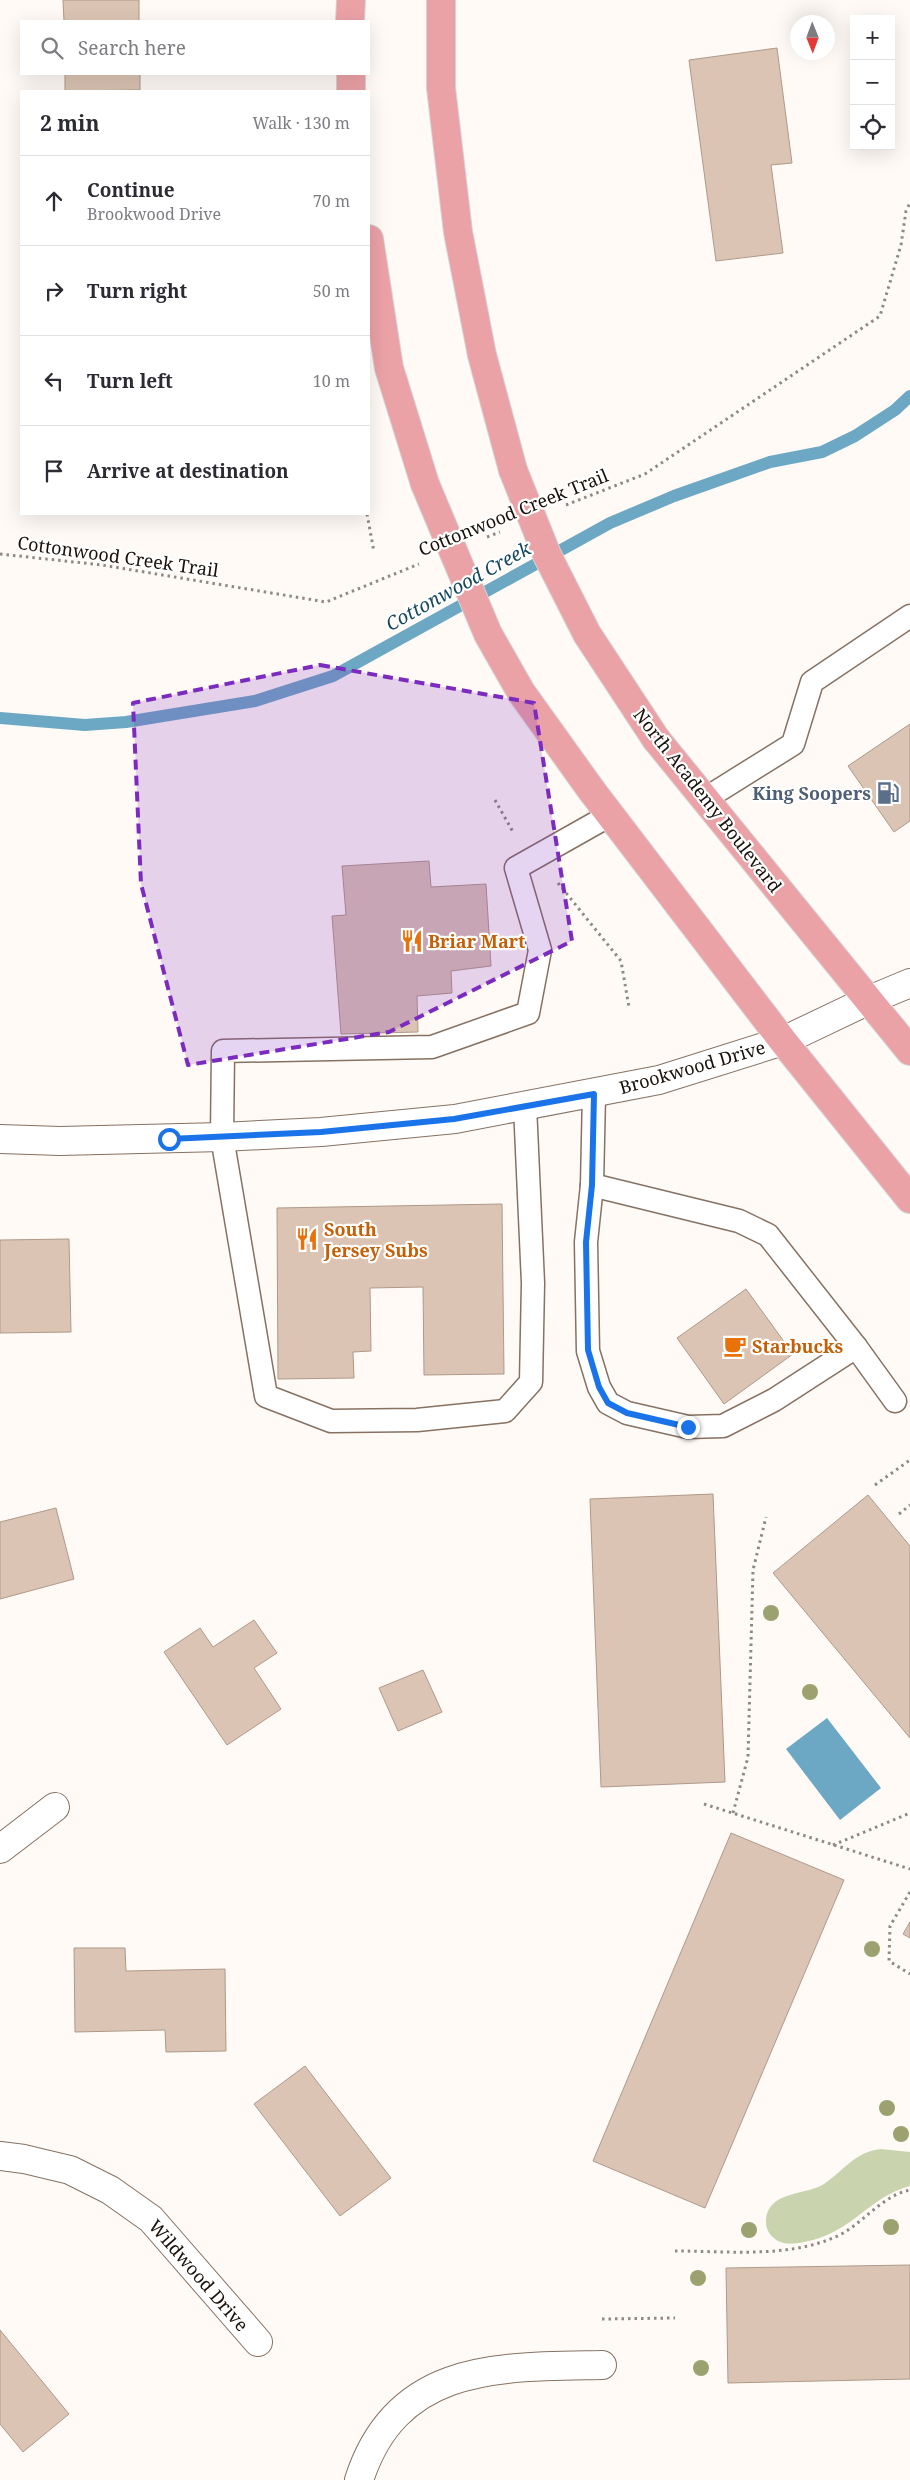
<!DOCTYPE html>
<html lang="en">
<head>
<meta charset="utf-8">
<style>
  :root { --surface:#fff; --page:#f7f7f7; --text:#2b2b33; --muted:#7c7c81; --line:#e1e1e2 }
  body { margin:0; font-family:"Noto Serif",serif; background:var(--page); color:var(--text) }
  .controls { position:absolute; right:15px; top:15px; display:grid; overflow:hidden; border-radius:0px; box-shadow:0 5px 20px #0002 }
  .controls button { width:45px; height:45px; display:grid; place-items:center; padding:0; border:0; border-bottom:1px solid var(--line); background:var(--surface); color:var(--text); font:25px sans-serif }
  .compass { position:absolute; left:790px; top:15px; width:45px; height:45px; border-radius:50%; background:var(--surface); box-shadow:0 5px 20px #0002; rotate:179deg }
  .stop { position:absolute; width:15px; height:15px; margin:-11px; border:4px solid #1a73e8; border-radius:50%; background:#fff }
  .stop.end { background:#1a73e8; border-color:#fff; box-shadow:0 1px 5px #0008 }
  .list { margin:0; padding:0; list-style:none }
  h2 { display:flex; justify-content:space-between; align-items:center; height:65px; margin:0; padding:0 20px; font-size:21px }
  h2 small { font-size:16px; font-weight:400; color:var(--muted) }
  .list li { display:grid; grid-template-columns:32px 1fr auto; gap:15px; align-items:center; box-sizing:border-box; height:90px; padding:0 20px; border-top:1px solid var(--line) }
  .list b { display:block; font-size:19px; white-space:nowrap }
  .list p { margin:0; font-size:16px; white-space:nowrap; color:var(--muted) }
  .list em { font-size:16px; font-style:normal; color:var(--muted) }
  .icon { flex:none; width:28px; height:28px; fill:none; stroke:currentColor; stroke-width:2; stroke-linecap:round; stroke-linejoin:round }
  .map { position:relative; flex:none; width:910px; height:2480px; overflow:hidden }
  .search { position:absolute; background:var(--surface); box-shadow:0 5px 20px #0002; left:20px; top:20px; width:350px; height:55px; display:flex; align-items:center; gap:12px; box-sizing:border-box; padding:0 18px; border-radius:0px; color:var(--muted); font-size:19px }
  .panel { position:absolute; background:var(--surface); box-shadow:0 5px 20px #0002; left:20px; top:90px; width:350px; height:425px; border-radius:0px }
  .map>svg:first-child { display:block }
  .green { fill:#c9d4af }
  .water { fill:#6ca8c4 }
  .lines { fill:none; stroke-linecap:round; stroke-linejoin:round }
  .stream { stroke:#6ca8c4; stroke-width:12 }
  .building { fill:#dbc4b3; stroke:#af9989 }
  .service-casing { stroke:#867162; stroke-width:25 }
  .minor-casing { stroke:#867162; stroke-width:30 }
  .trunk-casing { stroke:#d6d4d3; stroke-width:30 }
  .path { stroke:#8f8984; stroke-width:3; stroke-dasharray:2.5 4; stroke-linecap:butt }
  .service { stroke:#fff; stroke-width:22 }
  .minor { stroke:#fff; stroke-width:28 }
  .trunk { stroke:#eba2a7; stroke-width:28 }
  .trunk-bridge-casing { stroke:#d6d4d3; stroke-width:30; stroke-linecap:butt }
  .trunk-bridge { stroke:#eba2a7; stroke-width:28 }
  .tree { fill:#9ba16f }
  .route { stroke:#1a73e8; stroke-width:6 }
  .marked { fill:#7b2cbf; fill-opacity:0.2; stroke:#7b2cbf; stroke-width:4; stroke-dasharray:10 6; stroke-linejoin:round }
  .labels { text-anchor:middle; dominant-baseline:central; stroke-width:4.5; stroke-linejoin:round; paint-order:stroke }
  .street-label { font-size:18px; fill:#19110b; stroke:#fff }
  .service-label { font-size:18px; font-weight:bold; fill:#4e5e75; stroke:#fff; text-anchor:end }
  .food-label { font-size:18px; font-weight:bold; fill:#c56008; stroke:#fff; text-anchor:start }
  .water-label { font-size:19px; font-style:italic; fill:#17495d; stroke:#fff }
</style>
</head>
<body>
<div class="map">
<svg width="910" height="2480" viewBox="0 0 910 2480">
  <rect width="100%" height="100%" fill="#fffaf6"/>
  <path class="green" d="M881,2149l29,3v34c-40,10 -59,48 -106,56 -10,2 -17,3 -26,-1 -7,-4 -12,-11 -12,-18 0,-33 39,-27 58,-39 21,-14 30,-32 57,-35z"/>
  <polygon class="water" points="827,1718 881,1788 840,1820 786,1749"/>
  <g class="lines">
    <polyline class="stream" points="0,718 85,725 126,722 255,701 333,676 610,523 674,496 770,462 822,452 855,436 895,410 910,396"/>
  </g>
  <g class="building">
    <polygon points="63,0 139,0 139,21 64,21"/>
    <polygon points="777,48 792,163 771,165 783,253 716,261 689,60"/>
    <polygon points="65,74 140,74 140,90 65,91"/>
    <polygon points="910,724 910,821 894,832 848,766"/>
    <polygon points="429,861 431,887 486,884 491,966 451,971 452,993 417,996 418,1032 341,1034 332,916 346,915 342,866"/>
    <polygon points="502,1204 504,1374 424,1375 423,1287 370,1288 371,1351 353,1352 354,1378 278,1379 277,1208"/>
    <polygon points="69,1239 71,1332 0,1333 0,1240"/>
    <polygon points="746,1289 793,1354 724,1404 677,1338"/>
    <polygon points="713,1494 725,1782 601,1787 590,1499"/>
    <polygon points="868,1495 910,1546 910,1738 773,1573"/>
    <polygon points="56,1508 74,1579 0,1599 0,1522"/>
    <polygon points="254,1620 277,1653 254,1668 281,1709 227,1745 164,1652 200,1628 213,1647"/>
    <polygon points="423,1670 442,1712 398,1731 379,1688"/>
    <polygon points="731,1833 844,1880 705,2208 593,2161"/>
    <polygon points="910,1922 910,1938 903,1934"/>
    <polygon points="74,1948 125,1948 126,1971 225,1969 226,2051 166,2052 165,2030 75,2032"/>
    <polygon points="305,2066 391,2178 340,2216 254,2104"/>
    <polygon points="910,2265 910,2379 728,2383 726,2268"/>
    <polygon points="0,2330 69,2414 23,2452 0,2424"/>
  </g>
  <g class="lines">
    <defs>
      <g id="service">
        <polyline points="705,799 793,744 812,682 910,616"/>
        <polyline points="594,1094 592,1185 586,1242 588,1351 599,1387 608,1403 627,1413 688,1427 723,1426 774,1400 856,1347"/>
        <polyline points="525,1106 533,1283 531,1382 505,1411 417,1420 331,1421 266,1396 222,1137 223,1051 432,1047 528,1013 540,950 516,868 610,815"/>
        <polyline points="592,1185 739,1221 768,1235 856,1347 895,1401"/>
      </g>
      <g id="minor">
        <polyline points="0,1139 60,1141 222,1137 321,1132 455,1119 659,1080 783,1041 867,1001 910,983"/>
        <polyline points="0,1849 55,1807"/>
        <polyline points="0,2156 24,2159 70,2170 110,2190 151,2219 258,2342"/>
        <path d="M359,2480c38,-118 141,-113 243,-115"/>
      </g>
      <g id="trunk">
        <polyline points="441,0 441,88 458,232 482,355 513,470"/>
        <polyline points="350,21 351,0"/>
        <polyline points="351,74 351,91"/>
        <polyline points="369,239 389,368 425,484"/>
        <polyline points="656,739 910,1051"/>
        <polyline points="592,791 783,1041 910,1199"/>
      </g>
    </defs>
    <use href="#service" class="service-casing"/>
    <use href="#minor" class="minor-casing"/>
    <use href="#trunk" class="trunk-casing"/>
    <g class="path">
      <polyline points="566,505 645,474 880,316 901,245 906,211 910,203"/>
      <polyline points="367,514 374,552"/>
      <polyline points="487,537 500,532"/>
      <polyline points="0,554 102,565 326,602 419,564"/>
      <polyline points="495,800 513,832"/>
      <polyline points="558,883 621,961 629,1007"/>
      <polyline points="875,1485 910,1460"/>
      <polyline points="899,1514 910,1505"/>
      <polyline points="704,1804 910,1869"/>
      <polyline points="733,1813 748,1757 753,1570 766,1517"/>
      <polyline points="833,1845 910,1813"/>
      <polyline points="910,1892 890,1926 889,1961 910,1974"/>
      <path d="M675,2251c51,0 110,7 158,-13 28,-11 47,-42 77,-48"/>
      <polyline points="602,2319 675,2318"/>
    </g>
    <use href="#service" class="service"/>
    <use href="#minor" class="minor"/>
    <use href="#trunk" class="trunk"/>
    <defs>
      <g id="trunk-bridge">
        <polyline points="513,470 547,555 587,634 656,739"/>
        <polyline points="425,484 488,634 521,692 592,791"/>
      </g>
    </defs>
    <use href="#trunk-bridge" class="trunk-bridge-casing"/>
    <use href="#trunk-bridge" class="trunk-bridge"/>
  </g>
  <g class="tree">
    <circle cx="771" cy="1613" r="8"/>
    <circle cx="810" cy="1692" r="8"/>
    <circle cx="872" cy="1949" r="8"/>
    <circle cx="887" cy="2108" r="8"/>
    <circle cx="901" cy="2134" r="8"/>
    <circle cx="891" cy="2227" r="8"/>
    <circle cx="749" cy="2230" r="8"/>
    <circle cx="698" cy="2278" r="8"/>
    <circle cx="701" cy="2368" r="8"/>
  </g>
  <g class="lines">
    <polyline class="route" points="169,1139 321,1132 454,1119 594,1094 592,1185 586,1242 588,1350 599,1387 608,1403 627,1413 688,1427"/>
  </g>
  <path class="marked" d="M320,665l214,38 38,238 -183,91 -201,33 -47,-181 -8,-181z"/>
  <defs>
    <symbol id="fuel-bare" viewBox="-9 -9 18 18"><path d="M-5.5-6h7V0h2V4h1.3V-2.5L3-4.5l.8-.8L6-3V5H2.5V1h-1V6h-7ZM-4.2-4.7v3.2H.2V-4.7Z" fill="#5c6f8a" stroke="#fff" stroke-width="2.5" paint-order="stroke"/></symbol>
    <symbol id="restaurant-bare" viewBox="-9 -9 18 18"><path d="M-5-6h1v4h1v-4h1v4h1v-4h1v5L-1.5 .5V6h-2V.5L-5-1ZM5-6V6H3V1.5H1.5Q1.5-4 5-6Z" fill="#e8710a" stroke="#fff" stroke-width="2.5" paint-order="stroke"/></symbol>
    <symbol id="cafe-bare" viewBox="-9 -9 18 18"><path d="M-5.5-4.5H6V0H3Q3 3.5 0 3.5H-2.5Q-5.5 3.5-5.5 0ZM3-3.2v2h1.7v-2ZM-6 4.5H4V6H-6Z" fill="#e8710a" stroke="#fff" stroke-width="2.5" paint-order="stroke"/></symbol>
  </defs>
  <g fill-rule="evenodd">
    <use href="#fuel-bare" x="872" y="777" width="32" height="32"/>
    <use href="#restaurant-bare" x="396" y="925" width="32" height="32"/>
    <use href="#restaurant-bare" x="291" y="1223" width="32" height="32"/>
    <use href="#cafe-bare" x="719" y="1330" width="32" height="32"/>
  </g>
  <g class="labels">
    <g class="street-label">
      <text transform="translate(513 512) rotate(-22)">Cottonwood Creek Trail</text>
      <text transform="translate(118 556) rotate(8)">Cottonwood Creek Trail</text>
      <text transform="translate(708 800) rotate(52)">North Academy Boulevard</text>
      <text transform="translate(692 1067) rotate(-16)">Brookwood Drive</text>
      <text transform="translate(199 2275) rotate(49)">Wildwood Drive</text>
    </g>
    <g class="service-label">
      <text x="871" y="793">King Soopers</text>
    </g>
    <g class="food-label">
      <text x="428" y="941">Briar Mart</text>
      <text x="324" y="1229">South<tspan x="324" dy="21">Jersey Subs</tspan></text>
      <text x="752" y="1346">Starbucks</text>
    </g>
    <g class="water-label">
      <text transform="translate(458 586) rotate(-29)">Cottonwood Creek</text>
    </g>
  </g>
</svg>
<div class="controls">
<button>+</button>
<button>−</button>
<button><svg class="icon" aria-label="locate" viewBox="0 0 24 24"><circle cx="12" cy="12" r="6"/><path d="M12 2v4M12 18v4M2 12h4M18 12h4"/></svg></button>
</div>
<svg class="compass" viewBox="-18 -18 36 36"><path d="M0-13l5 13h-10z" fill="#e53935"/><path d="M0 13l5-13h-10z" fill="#7c7c81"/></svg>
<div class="stop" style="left:169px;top:1139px"></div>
<div class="stop end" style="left:688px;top:1427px"></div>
<div class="search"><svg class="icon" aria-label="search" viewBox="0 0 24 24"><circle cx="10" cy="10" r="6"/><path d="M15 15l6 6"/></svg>Search here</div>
<section class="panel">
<h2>2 min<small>Walk · 130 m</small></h2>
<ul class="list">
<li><svg class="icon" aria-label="ahead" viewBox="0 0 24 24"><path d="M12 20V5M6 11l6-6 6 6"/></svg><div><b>Continue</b><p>Brookwood Drive</p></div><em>70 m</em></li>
<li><svg class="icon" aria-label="right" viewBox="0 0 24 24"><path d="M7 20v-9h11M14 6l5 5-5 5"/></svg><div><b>Turn right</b></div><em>50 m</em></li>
<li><svg class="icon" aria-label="left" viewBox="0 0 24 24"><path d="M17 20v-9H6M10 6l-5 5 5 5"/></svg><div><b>Turn left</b></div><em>10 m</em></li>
<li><svg class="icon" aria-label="arrive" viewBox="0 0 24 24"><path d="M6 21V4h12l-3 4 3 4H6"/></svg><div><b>Arrive at destination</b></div></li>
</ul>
</section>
</div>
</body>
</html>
